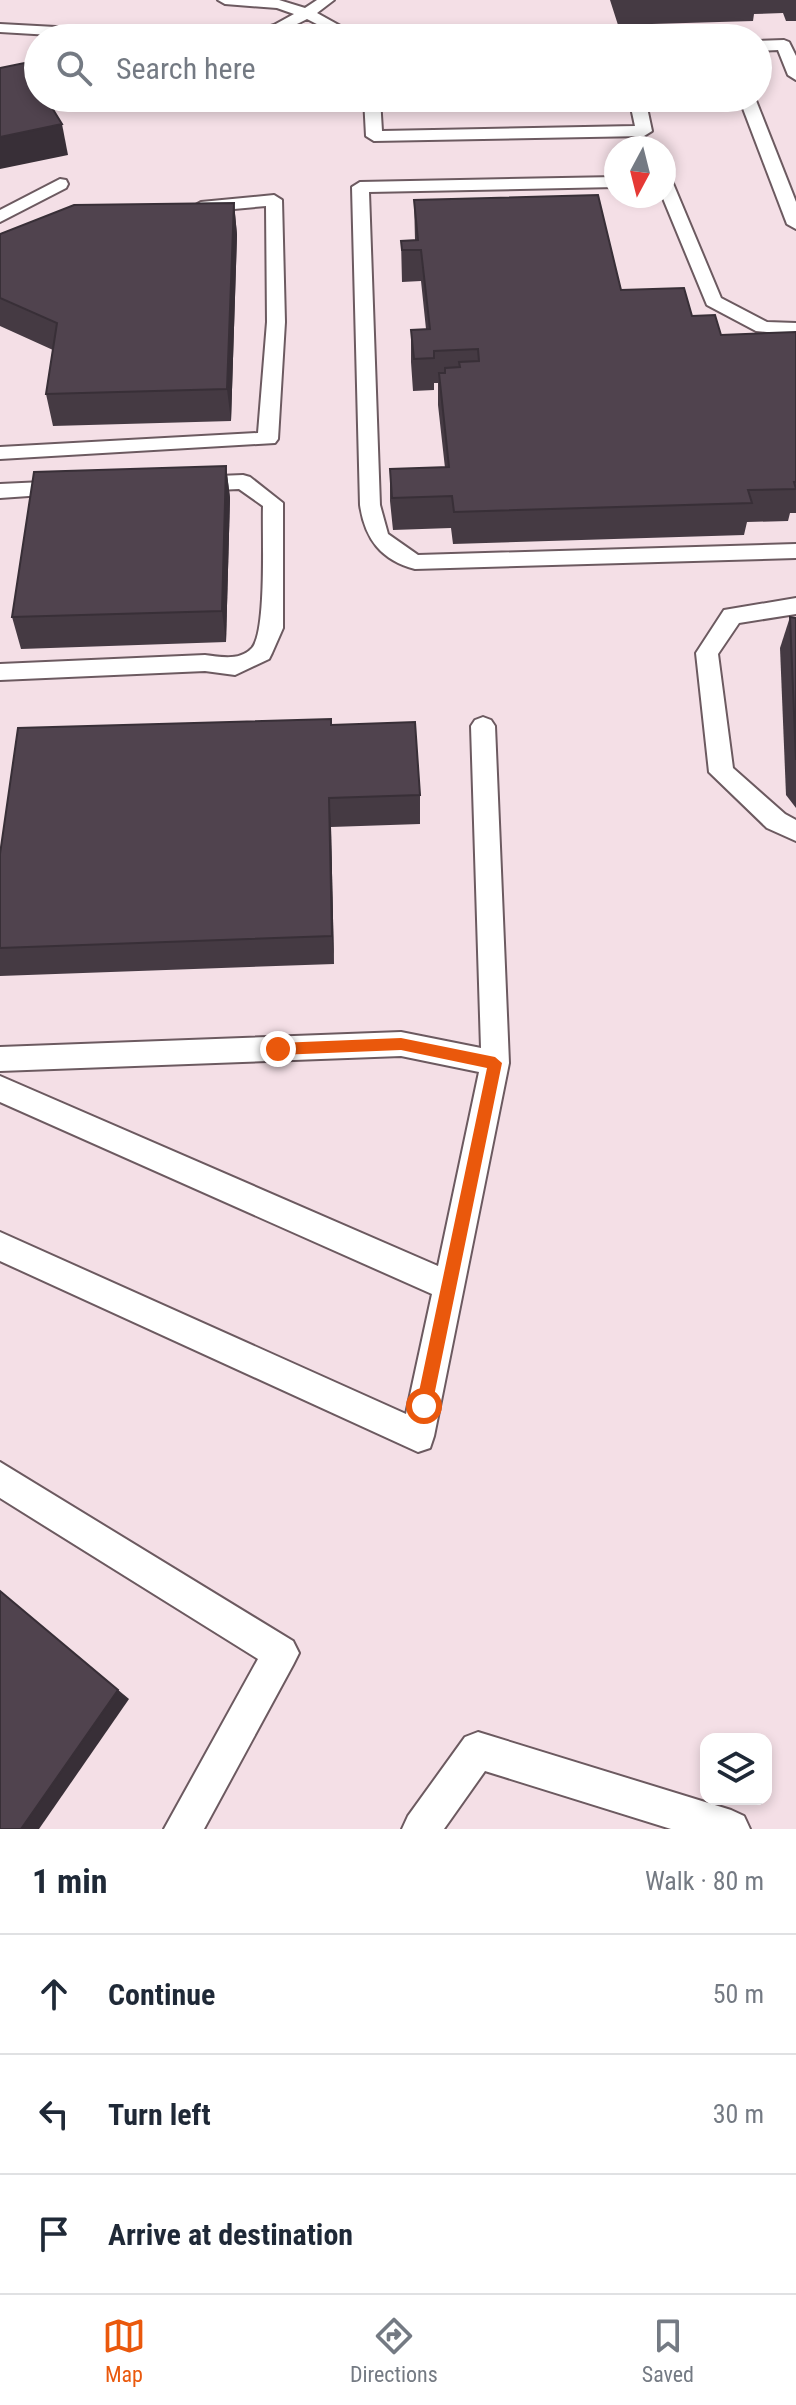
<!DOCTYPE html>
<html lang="en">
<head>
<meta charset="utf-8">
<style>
  :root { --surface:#fff; --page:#f2f2f3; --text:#1f2937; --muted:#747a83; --line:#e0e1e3; --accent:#ea580c }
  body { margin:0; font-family:"Roboto Condensed",sans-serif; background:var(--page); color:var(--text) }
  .controls { position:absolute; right:24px; bottom:24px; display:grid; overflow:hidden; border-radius:16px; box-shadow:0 4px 12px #0003 }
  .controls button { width:72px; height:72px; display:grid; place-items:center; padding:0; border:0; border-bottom:2px solid var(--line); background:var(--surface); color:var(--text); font:40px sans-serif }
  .compass { position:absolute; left:604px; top:136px; width:72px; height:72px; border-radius:50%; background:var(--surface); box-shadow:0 4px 12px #0003; rotate:187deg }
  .stop { position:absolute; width:24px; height:24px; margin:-18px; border:6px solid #ea580c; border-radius:50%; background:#fff }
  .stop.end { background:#ea580c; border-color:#fff; box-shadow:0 2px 8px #0008 }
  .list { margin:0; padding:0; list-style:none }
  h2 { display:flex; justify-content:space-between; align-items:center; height:104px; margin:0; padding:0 32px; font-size:34px }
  h2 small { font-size:26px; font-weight:400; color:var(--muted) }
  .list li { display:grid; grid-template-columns:52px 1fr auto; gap:24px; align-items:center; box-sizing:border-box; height:120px; padding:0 32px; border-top:2px solid var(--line) }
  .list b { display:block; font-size:30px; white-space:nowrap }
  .list em { font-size:26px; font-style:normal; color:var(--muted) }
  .icon { flex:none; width:44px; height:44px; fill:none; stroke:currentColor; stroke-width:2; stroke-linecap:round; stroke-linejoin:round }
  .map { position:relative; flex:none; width:796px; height:1829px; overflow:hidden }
  .search { position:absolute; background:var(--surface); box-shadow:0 4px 12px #0003; left:24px; right:24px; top:24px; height:88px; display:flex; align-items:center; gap:20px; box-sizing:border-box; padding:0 28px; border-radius:44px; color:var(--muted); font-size:30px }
  .sheet { height:464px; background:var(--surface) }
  nav { display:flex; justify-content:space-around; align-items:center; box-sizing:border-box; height:112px; border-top:2px solid var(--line); background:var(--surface); font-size:22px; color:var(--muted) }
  nav a { display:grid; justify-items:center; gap:4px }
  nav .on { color:var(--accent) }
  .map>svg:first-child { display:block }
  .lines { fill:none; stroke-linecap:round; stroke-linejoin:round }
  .service-casing { stroke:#6c5a60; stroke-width:4 }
  .service { fill:#fff; fill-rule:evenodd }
  .wall { fill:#453a43 }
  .shaded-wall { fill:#382f37 }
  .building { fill:#50434e; stroke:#382f37; stroke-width:2 }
  .route { fill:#ea580c }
</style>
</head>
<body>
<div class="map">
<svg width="796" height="1829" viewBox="0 0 796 1829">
  <rect width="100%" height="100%" fill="#f4dfe6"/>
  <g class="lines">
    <defs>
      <g id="service">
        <path d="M218,0h61l26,8 12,-8h17l-17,13 45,25h-18l-37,-19c-25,13 -46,19 -74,19l41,-13 20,-11 -17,-6 -52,-4z"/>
        <polygon points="0,24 185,34 192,38 102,38 0,32"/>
        <polygon points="784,40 789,42 796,56 796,80 788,75 778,50 758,51 758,41"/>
        <polygon points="364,98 380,98 382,131 635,126 629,98 645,98 652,131 644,136 374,141 366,136"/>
        <polygon points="739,98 755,98 796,202 796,229 787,224"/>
        <polygon points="664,176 672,181 721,298 767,322 796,323 796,335 756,331 707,305 662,196"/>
        <path d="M616,177v10l-247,5 11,313 8,29 30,21 378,-11v14l-381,11c-34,-9 -50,-30 -55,-64l-8,-318 8,-5z"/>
        <polygon points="60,179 66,180 68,184 66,188 0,222 0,210"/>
        <polygon points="274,195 282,200 285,322 278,439 275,443 0,459 0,447 258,433 267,322 266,206 201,212 192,207 201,202"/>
        <path d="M243,475l7,2 33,26v125l-11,25 -3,6 -34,16 -30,-4 -205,9v-16l205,-9c16,2 35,6 47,-7 15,-17 10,-116 11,-142l-24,-17 -46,2 -10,-7 10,-7z"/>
        <polygon points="65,481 72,483 75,488 72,493 0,498 0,484"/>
        <polygon points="796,598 796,614 739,623 718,654 733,768 785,814 796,820 796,841 767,828 709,772 696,653 724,610"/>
        <polygon points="483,717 491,720 495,726 509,1063 434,1436 430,1448 418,1452 0,1261 0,1232 406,1414 432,1294 0,1102 0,1076 438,1266 479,1072 401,1056 0,1071 0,1047 401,1032 481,1048 471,726 475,720"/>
        <polygon points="0,1462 293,1641 299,1653 293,1665 204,1829 164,1829 258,1659 0,1498"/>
        <polygon points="478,1732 731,1810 744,1816 750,1829 671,1829 485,1771 444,1829 402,1829 408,1816 465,1737"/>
      </g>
    </defs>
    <use href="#service" class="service-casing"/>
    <use href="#service" class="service"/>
  </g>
  <g class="wall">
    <polygon points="610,0 796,0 796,21 786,21 783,13 754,14 753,21 618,25"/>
    <polygon points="414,200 621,290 692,316 721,335 796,332 796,513 790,513 788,521 747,522 744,535 453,544 451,528 393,530 390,501 390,469 445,468 438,405 438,383 434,383 434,390 413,391 411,362 411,330 426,329 421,281 402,282 401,241 415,240"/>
    <polygon points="234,203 237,235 231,421 53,426 46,394 53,350 0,326 0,234"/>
    <polygon points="226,466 230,498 226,642 21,649 12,617"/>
    <polygon points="790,617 796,618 796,808 786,795 780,648"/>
    <polygon points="331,725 420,795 420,824 331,827 334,964 0,976 0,854"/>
  </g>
  <g class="shaded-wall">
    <polygon points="62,124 68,155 0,169 0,137"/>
    <polygon points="234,203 237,235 231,421 227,389"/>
    <polygon points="226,466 230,498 226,642 222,611"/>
    <polygon points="329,798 331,827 334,964 332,936"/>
    <polygon points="0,1591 129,1699 39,1829 21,1829"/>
  </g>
  <g class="building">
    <polygon points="24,63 38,85 38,98 46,98 62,124 0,137 0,68"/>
    <polygon points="598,195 621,290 684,288 692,316 715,315 721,335 796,332 796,482 794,482 796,489 748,490 752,503 454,512 452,496 392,498 390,469 449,467 439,373 445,373 445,368 460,367 459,362 479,361 478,349 434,351 434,358 414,359 411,330 430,329 421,250 402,250 401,241 418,240 414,200"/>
    <polygon points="234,203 227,389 46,394 57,323 0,298 0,234 74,205"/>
    <polygon points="226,466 222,611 12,617 34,472"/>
    <polygon points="790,617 796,618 796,760"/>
    <polygon points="331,719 331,725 415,722 420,795 329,798 332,936 0,948 0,854 18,728"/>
    <polygon points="0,1591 118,1690 21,1829 0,1829"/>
  </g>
  <polygon class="route" points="401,1038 495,1057 502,1063 432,1406 424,1414 416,1406 487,1068 401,1050 278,1055 271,1049 278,1043"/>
</svg>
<div class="controls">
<button><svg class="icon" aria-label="layers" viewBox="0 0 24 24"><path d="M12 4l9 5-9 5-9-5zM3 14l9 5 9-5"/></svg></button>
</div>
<svg class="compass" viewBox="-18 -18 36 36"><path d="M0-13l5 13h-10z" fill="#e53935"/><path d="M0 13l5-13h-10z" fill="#747a83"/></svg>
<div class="stop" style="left:424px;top:1406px"></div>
<div class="stop end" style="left:278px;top:1049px"></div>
<div class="search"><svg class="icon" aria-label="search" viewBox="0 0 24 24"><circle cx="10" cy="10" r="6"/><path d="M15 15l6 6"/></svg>Search here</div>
</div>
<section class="sheet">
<h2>1 min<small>Walk · 80 m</small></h2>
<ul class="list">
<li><svg class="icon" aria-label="ahead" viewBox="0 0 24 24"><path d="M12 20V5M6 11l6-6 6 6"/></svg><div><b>Continue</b></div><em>50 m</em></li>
<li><svg class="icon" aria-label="left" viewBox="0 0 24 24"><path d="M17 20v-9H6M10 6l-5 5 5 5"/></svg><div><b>Turn left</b></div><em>30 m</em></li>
<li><svg class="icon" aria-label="arrive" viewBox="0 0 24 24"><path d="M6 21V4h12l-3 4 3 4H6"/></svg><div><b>Arrive at destination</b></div></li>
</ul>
</section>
<nav>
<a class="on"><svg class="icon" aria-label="map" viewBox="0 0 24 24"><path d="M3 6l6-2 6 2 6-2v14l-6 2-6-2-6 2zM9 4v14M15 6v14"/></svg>Map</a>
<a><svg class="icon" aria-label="directions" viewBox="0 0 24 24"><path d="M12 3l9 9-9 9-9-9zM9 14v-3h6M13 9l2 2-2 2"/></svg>Directions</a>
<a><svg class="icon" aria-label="saved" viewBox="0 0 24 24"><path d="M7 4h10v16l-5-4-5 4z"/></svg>Saved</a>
</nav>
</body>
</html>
